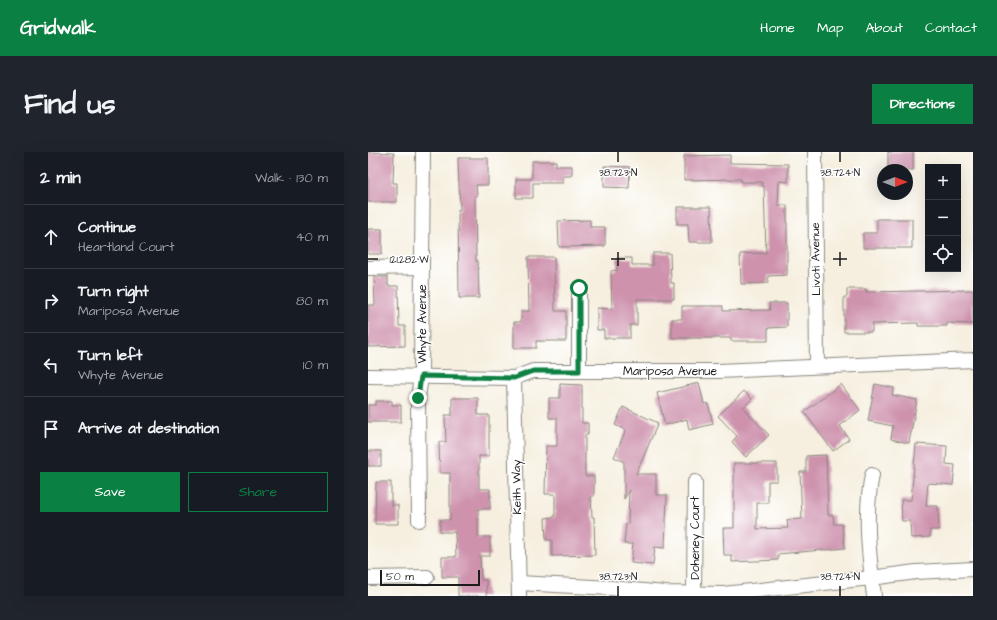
<!DOCTYPE html>
<html lang="en">
<head>
<meta charset="utf-8">
<style>
  :root { --surface:#171b24; --page:#20242c; --text:#f1f3f6; --muted:#9ea1a6; --line:#363941; --accent:#0b8043 }
  body { margin:0; font-family:"Architects Daughter",sans-serif; background:var(--page); color:var(--text) }
  .controls { position:absolute; right:12px; top:12px; display:grid; overflow:hidden; border-radius:0px; box-shadow:0 4px 16px #0002 }
  .controls button { width:36px; height:36px; display:grid; place-items:center; padding:0; border:0; border-bottom:1px solid var(--line); background:var(--surface); color:var(--text); font:20px sans-serif }
  .compass { position:absolute; left:509px; top:12px; width:36px; height:36px; border-radius:50%; background:var(--surface); box-shadow:0 4px 16px #0002; rotate:90deg }
  .scale { position:absolute; left:12px; bottom:10px; width:100px; box-sizing:border-box; padding-left:4px; border:2px solid #1c1c1c; border-top:0; font-size:11px; line-height:14px; white-space:nowrap; color:#1c1c1c; -webkit-text-stroke:3px #fff; paint-order:stroke }
  .stop { position:absolute; width:12px; height:12px; margin:-9px; border:3px solid #0b8043; border-radius:50%; background:#fff }
  .stop.end { background:#0b8043; border-color:#fff; box-shadow:0 1px 4px #0008 }
  .list { margin:0; padding:0; list-style:none }
  h2 { display:flex; justify-content:space-between; align-items:center; height:52px; margin:0; padding:0 16px; font-size:17px }
  h2 small { font-size:13px; font-weight:400; color:var(--muted) }
  .list li { display:grid; grid-template-columns:26px 1fr auto; gap:12px; align-items:center; box-sizing:border-box; height:64px; padding:0 16px; border-top:1px solid var(--line) }
  .list b { display:block; font-size:15px; white-space:nowrap }
  .list p { margin:0; font-size:13px; white-space:nowrap; color:var(--muted) }
  .list em { font-size:13px; font-style:normal; color:var(--muted) }
  .actions { display:flex; gap:8px; padding:12px 16px }
  .actions a { flex:1; padding:9px 0; border:1px solid var(--accent); border-radius:0px; text-align:center; font-size:14px; color:var(--accent) }
  .actions .main { background:var(--accent); color:#fff }
  .icon { flex:none; width:22px; height:22px; fill:none; stroke:currentColor; stroke-width:2; stroke-linecap:round; stroke-linejoin:round }
  .map { position:relative; flex:none; width:605px; height:444px; overflow:hidden; border-radius:0px }
  header { display:flex; align-items:center; gap:24px; box-sizing:border-box; height:56px; padding:0 20px; background:var(--accent); color:#fff }
  header strong { font-size:19px }
  nav { display:flex; gap:22px; margin-inline-start:auto; font-size:14px }
  .intro { display:flex; align-items:center; justify-content:space-between; box-sizing:border-box; height:96px; padding:0 24px }
  h1 { margin:0; font-size:28px }
  .button { padding:10px 18px; border-radius:0px; background:var(--accent); color:#fff; font-size:14px; font-weight:700 }
  main { display:flex; gap:24px; padding:0 24px }
  aside { flex:1; background:var(--surface); border-radius:0px; box-shadow:0 4px 16px #0002 }
  .map>svg:first-child { display:block }
  .building { fill:#ce92ad }
  .lines { fill:none; stroke-linecap:round; stroke-linejoin:round }
  .minor-casing { stroke:#89867e; stroke-width:16 }
  .minor { stroke:#fff; stroke-width:14 }
  .route { stroke:#0b8043; stroke-width:5 }
  .ticks { fill:none; stroke:#1c1c1c; stroke-width:1.5 }
  .labels { text-anchor:middle; dominant-baseline:central; stroke-width:3; stroke-linejoin:round; paint-order:stroke }
  .street-label { font-size:12px; fill:#1c1c1c; stroke:#fff }
  .ticks-label { font-size:10px; text-anchor:middle; fill:#1c1c1c; stroke:#fff; stroke-width:3; stroke-linejoin:round; paint-order:stroke }
</style>
</head>
<body>
<header>
<strong>Gridwalk</strong>
<nav><a>Home</a><a>Map</a><a>About</a><a>Contact</a></nav>
</header>
<div class="intro"><h1>Find us</h1><a class="button">Directions</a></div>
<main>
<aside>
<h2>2 min<small>Walk · 130 m</small></h2>
<ul class="list">
<li><svg class="icon" aria-label="ahead" viewBox="0 0 24 24"><path d="M12 20V5M6 11l6-6 6 6"/></svg><div><b>Continue</b><p>Heartland Court</p></div><em>40 m</em></li>
<li><svg class="icon" aria-label="right" viewBox="0 0 24 24"><path d="M7 20v-9h11M14 6l5 5-5 5"/></svg><div><b>Turn right</b><p>Mariposa Avenue</p></div><em>80 m</em></li>
<li><svg class="icon" aria-label="left" viewBox="0 0 24 24"><path d="M17 20v-9H6M10 6l-5 5 5 5"/></svg><div><b>Turn left</b><p>Whyte Avenue</p></div><em>10 m</em></li>
<li><svg class="icon" aria-label="arrive" viewBox="0 0 24 24"><path d="M6 21V4h12l-3 4 3 4H6"/></svg><div><b>Arrive at destination</b></div></li>
</ul>
<div class="actions"><a class="main">Save</a><a>Share</a></div>
</aside>
<div class="map">
<svg width="605" height="444" viewBox="0 0 605 444">
  <rect width="100%" height="100%" fill="#fff"/>
  <filter id="ink" filterUnits="userSpaceOnUse"><feTurbulence type="fractalNoise" baseFrequency=".025" numOctaves="2"/><feDisplacementMap in="SourceGraphic" scale="8" xChannelSelector="R" yChannelSelector="G"/><feConvolveMatrix kernelMatrix="1 2 1 2 8 2 1 2 1" color-interpolation-filters="sRGB"/></filter>
  <filter id="wash" filterUnits="userSpaceOnUse"><feTurbulence type="fractalNoise" baseFrequency=".012" numOctaves="4" result="noise"/><feDisplacementMap in="SourceGraphic" scale="16" xChannelSelector="R" yChannelSelector="G"/><feGaussianBlur stdDeviation="0.9" result="paint"/><feColorMatrix in="noise" values="0 0 0 0 0 0 0 0 0 0 0 0 0 0 0 0 0 1.4 0 .05"/><feComposite in="paint" operator="in"/></filter>
  <g filter="url(#wash)">
    <rect width="100%" height="100%" fill="#f6efdf"/>
    <g id="blocks">
      <g class="building">
        <polygon points="0,0 26,1 25,31 29,31 29,50 0,50"/>
        <rect x="520" y="0" width="25" height="18"/>
        <polygon points="362,3 362,11 420,12 420,30 411,29 410,53 419,53 419,123 400,124 400,131 373,132 372,102 398,101 396,34 394,34 394,30 373,30 373,27 316,28 316,4"/>
        <polygon points="90,6 120,6 120,33 108,33 109,44 107,44 108,109 110,109 111,146 91,146 90,58 92,58"/>
        <polygon points="164,9 188,9 188,14 204,14 204,24 195,24 195,31 165,31 165,46 148,46 148,27 164,27"/>
        <polygon points="236,14 262,15 261,36 236,35"/>
        <polygon points="309,55 343,55 344,90 321,90 320,72 309,72"/>
        <polygon points="509,67 544,67 544,96 495,96 495,81 509,81"/>
        <polygon points="222,68 222,75 237,75 237,94 191,95 190,69"/>
        <rect x="0" y="77" width="14" height="25"/>
        <polygon points="285,101 302,101 303,131 306,131 306,147 269,147 269,173 262,173 262,186 236,186 236,178 229,178 229,156 244,157 243,119 249,118 249,106 264,106 264,113 285,113"/>
        <polygon points="160,105 186,105 187,159 198,159 198,189 168,189 168,196 146,196 146,170 153,170 153,159 161,159"/>
        <polygon points="6,125 20,125 20,134 30,134 31,174 37,174 37,194 0,195 0,153 7,153"/>
        <polygon points="479,137 498,137 498,140 605,138 605,172 579,171 579,174 550,174 550,171 504,172 504,180 476,180 476,145 479,145"/>
        <polygon points="401,151 419,151 419,175 400,176 400,189 363,189 363,186 304,186 304,167 314,167 314,154 355,154 355,159 402,158"/>
        <polygon points="331,231 336,252 340,251 345,272 321,278 319,267 297,273 289,241"/>
        <polygon points="192,232 214,233 214,271 220,271 220,283 217,283 217,324 226,324 226,344 223,344 224,365 226,365 227,403 184,404 184,388 178,388 177,366 187,365 187,342 177,342 178,294 189,294 189,266 181,266 181,246 192,246"/>
        <polygon points="473,232 492,258 472,274 481,287 465,299 436,260"/>
        <polygon points="507,232 526,236 524,243 549,248 541,291 523,287 525,274 500,269"/>
        <polygon points="376,239 384,247 375,256 401,283 378,305 364,290 369,284 350,264"/>
        <polygon points="84,246 110,246 110,263 121,263 121,304 111,304 111,337 122,337 122,357 110,357 110,385 122,385 122,404 112,404 113,428 118,428 119,444 90,444 90,425 74,425 74,405 88,405 87,380 72,380 72,368 82,368 82,321 72,321 71,290 78,290 77,263 84,263"/>
        <polygon points="8,249 24,249 24,253 33,253 33,270 0,270 0,253 8,253"/>
        <polygon points="255,255 290,271 268,322 288,322 288,343 299,343 297,396 287,395 285,413 263,411 265,392 256,392 258,372 260,372 261,338 256,347 256,310 246,305 258,278 247,273"/>
        <polygon points="548,292 579,294 578,312 587,313 585,333 560,331 558,354 570,354 571,378 562,378 562,385 543,386 542,369 534,369 533,348 543,348"/>
        <rect x="0" y="299" width="13" height="15"/>
        <polygon points="458,303 460,363 465,363 466,372 474,372 477,396 410,402 410,408 364,410 364,403 356,403 355,376 366,376 366,311 409,311 409,329 400,329 400,351 389,351 389,377 420,376 419,368 434,367 432,320 438,320 438,304"/>
        <polygon points="8,330 23,330 23,353 30,353 30,372 7,372"/>
      </g>
    </g>
  </g>
  <g filter="url(#ink)">
    <use href="#blocks" fill-opacity="0" stroke="#89867e" stroke-width="1"/>
    <g class="lines">
      <defs>
        <g id="minor">
          <polyline points="447,0 449,214"/>
          <polyline points="0,116 54,115"/>
          <polyline points="211,136 211,219"/>
          <polyline points="0,224 146,226 165,219 351,219 605,208"/>
          <polyline points="146,226 151,444"/>
          <path d="M504,323c-8,41 -3,80 2,121"/>
          <polyline points="51,368 50,246 53,224 55,0"/>
          <polyline points="0,426 59,425"/>
          <polyline points="151,431 243,436 297,441 355,442 503,426 548,420 605,417"/>
          <polyline points="326,444 327,330"/>
        </g>
      </defs>
      <use href="#minor" class="minor-casing"/>
      <use href="#minor" class="minor"/>
    </g>
  </g>
  <g class="lines" filter="url(#ink)">
    <polyline class="route" points="50,246 53,224 146,226 165,219 211,219 211,136"/>
  </g>
  <path class="ticks" d="M250,0v10M472,0v10M250,100v14M472,100v14M0,107h10M243,107h14M465,107h14M250,434v10M472,434v10"/>
  <g class="labels">
    <g class="street-label">
      <text transform="translate(448 107) rotate(-91)">Livoti Avenue</text>
      <text transform="translate(54 172) rotate(-90)">Whyte Avenue</text>
      <text x="302" y="219">Mariposa Avenue</text>
      <text transform="translate(149 335) rotate(-91)">Keith Way</text>
      <text transform="translate(327 386) rotate(-90)">Doheney Court</text>
    </g>
  </g>
  <g class="ticks-label">
    <text x="250" y="24">38.723°N</text>
    <text x="472" y="24">38.724°N</text>
    <text x="41" y="111">121.282°W</text>
    <text x="250" y="428">38.723°N</text>
    <text x="472" y="428">38.724°N</text>
  </g>
</svg>
<div class="controls">
<button>+</button>
<button>−</button>
<button><svg class="icon" aria-label="locate" viewBox="0 0 24 24"><circle cx="12" cy="12" r="6"/><path d="M12 2v4M12 18v4M2 12h4M18 12h4"/></svg></button>
</div>
<svg class="compass" viewBox="-18 -18 36 36"><path d="M0-13l5 13h-10z" fill="#e53935"/><path d="M0 13l5-13h-10z" fill="#9ea1a6"/></svg>
<div class="scale">50 m</div>
<div class="stop" style="left:211px;top:136px"></div>
<div class="stop end" style="left:50px;top:246px"></div>
</div>
</main>
</body>
</html>
